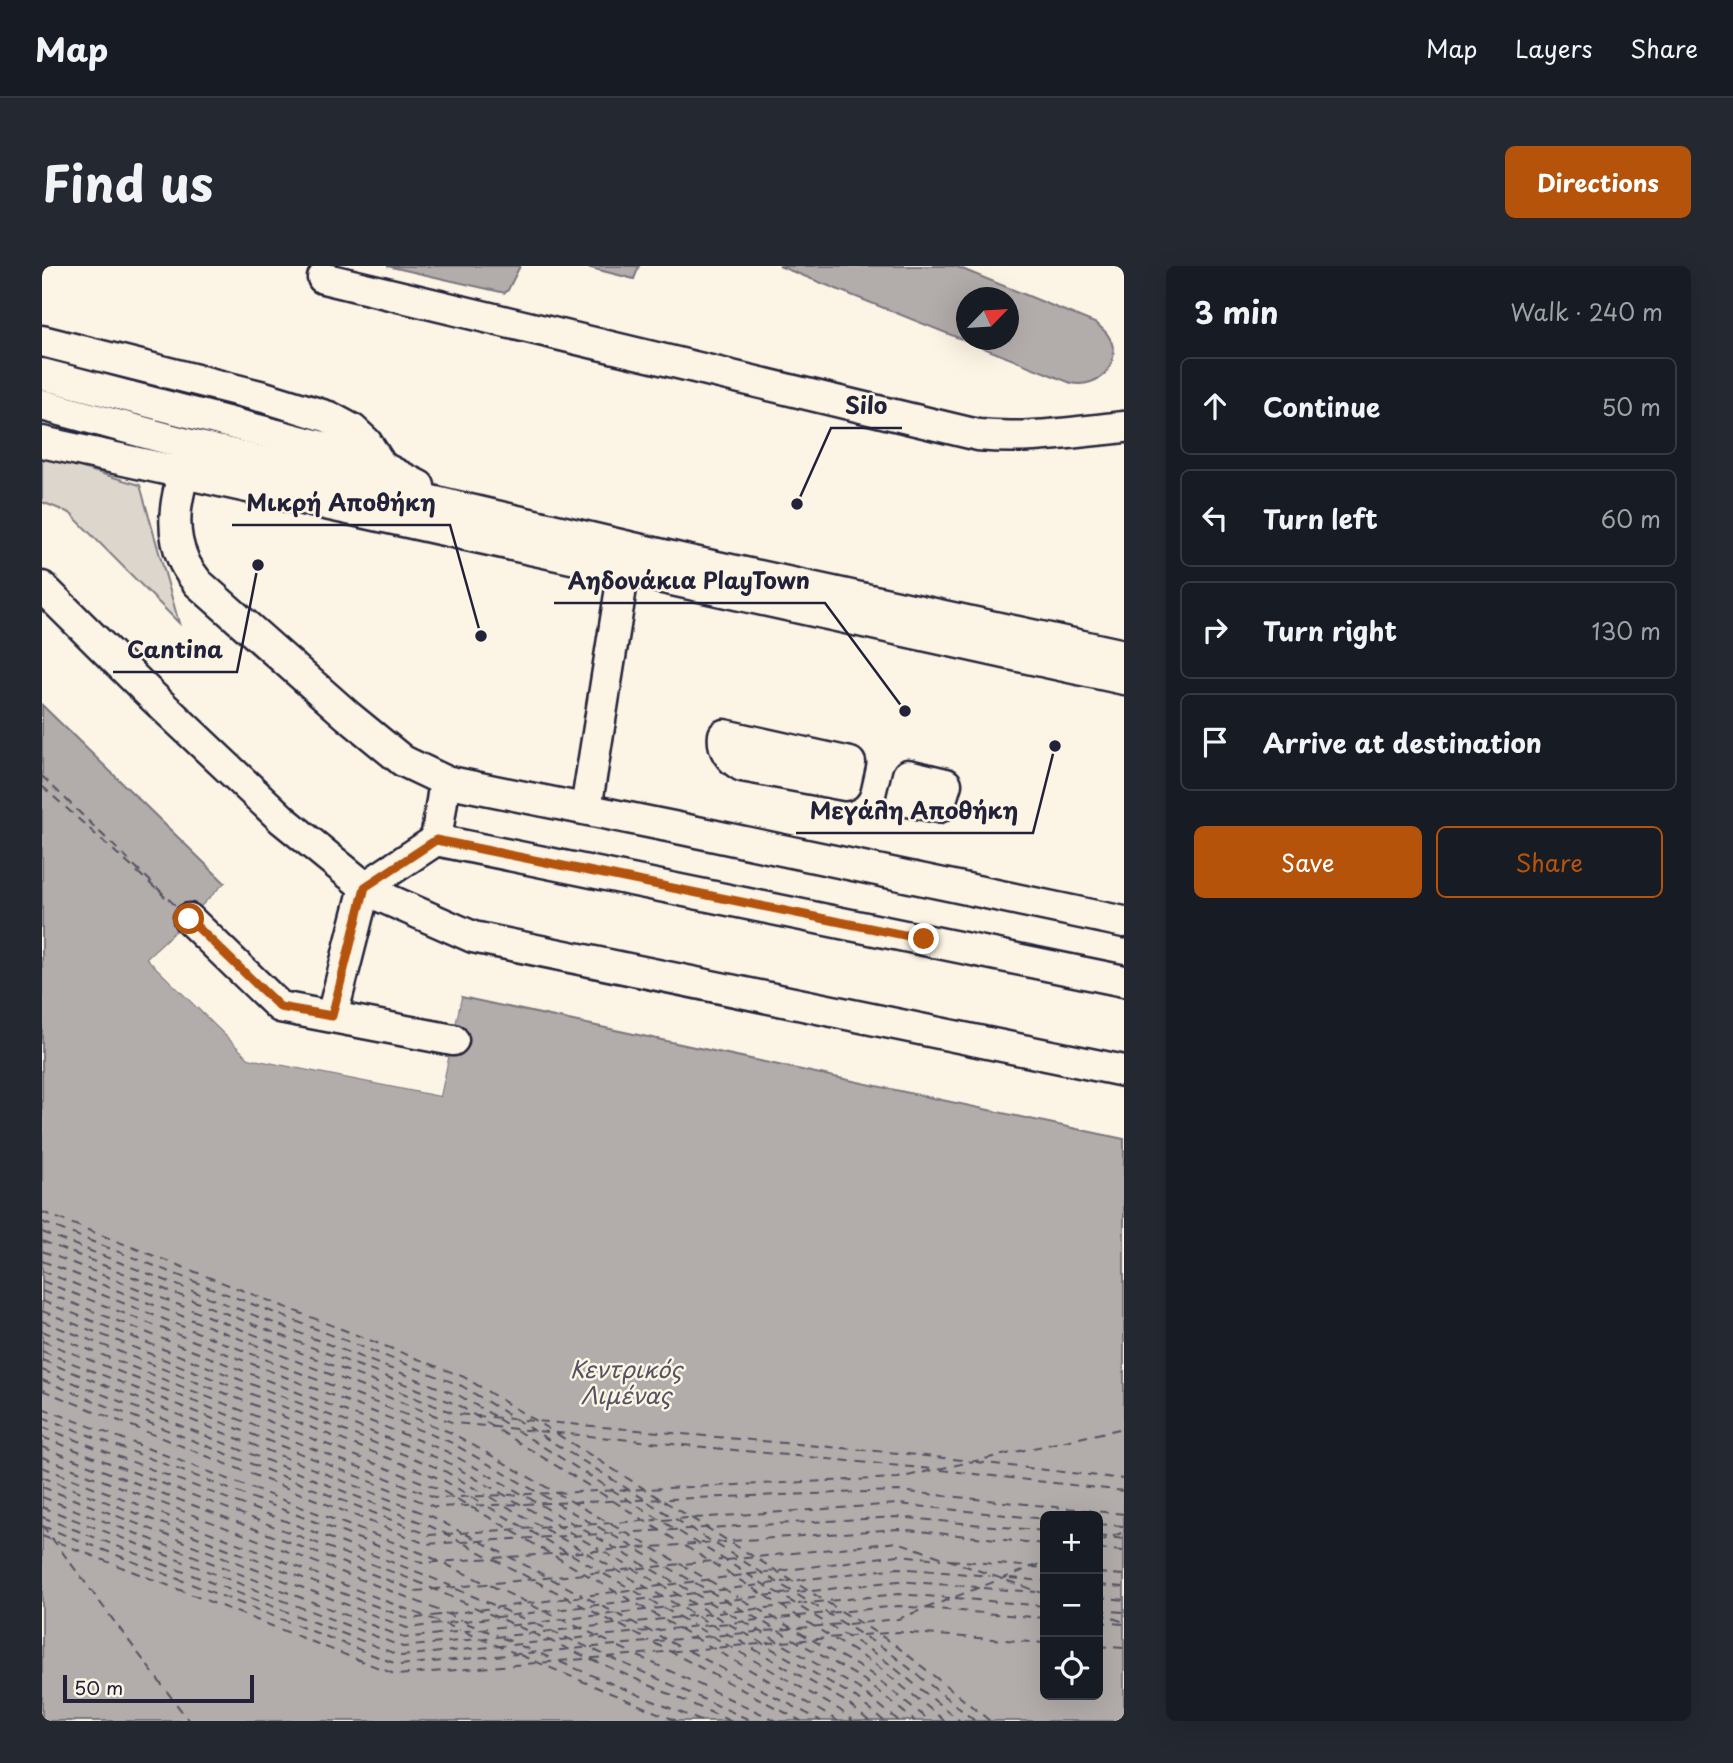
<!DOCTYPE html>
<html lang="en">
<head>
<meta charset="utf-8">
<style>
  :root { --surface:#171b24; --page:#242831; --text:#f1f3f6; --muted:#9ea1a6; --line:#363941; --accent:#b45309 }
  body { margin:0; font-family:"Playpen Sans",sans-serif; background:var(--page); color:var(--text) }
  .controls { position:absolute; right:21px; bottom:21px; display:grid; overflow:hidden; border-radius:10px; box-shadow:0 7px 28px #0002 }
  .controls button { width:63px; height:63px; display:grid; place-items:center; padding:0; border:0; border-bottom:2px solid var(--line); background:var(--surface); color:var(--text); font:35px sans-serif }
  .compass { position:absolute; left:914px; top:21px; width:63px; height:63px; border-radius:50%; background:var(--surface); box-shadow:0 7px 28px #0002; rotate:65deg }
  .scale { position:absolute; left:21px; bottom:18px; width:191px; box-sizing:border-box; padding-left:7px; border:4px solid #22223b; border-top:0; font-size:19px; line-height:24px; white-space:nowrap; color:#22223b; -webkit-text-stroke:5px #fcf5e5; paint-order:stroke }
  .stop { position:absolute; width:21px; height:21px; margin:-16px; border:5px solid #b45309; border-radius:50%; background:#fff }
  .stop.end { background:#b45309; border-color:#fff; box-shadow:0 2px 7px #0008 }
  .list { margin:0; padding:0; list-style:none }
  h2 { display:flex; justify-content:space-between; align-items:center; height:91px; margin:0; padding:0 28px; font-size:30px }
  h2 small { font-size:23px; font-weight:400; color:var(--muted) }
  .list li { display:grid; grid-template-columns:46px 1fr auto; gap:21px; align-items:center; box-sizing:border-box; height:98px; margin:0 14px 14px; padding:0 14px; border:2px solid var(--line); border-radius:10px }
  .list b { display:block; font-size:26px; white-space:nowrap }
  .list em { font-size:23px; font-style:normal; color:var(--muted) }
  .actions { display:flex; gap:14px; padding:21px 28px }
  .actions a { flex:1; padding:16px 0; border:2px solid var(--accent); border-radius:10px; text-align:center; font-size:24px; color:var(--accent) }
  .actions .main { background:var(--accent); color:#fff }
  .icon { flex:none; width:38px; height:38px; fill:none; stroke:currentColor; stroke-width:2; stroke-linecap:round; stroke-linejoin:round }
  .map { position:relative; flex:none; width:1082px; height:1455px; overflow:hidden; border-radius:10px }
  header { display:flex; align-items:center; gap:42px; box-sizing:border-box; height:98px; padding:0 35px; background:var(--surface); border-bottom:2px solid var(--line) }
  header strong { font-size:33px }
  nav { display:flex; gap:38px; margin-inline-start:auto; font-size:24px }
  .intro { display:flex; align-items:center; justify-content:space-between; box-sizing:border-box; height:168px; padding:0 42px }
  h1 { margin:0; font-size:49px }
  .button { padding:18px 32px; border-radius:10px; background:var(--accent); color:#fff; font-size:24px; font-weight:700 }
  main { display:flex; gap:42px; padding:0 42px }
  aside { flex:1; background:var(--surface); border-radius:10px; box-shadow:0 7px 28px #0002 }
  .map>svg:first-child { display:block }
  .green { fill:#dcd6cc; stroke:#7f7c84; stroke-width:2 }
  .water { fill:#b2adab; stroke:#78757e; stroke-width:2; fill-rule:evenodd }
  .pier { fill:#fcf5e5 }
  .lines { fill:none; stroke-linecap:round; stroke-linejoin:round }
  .ferry { stroke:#545362; stroke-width:2; stroke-dasharray:9 7; stroke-linecap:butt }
  .minor-casing { stroke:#22223b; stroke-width:35 }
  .minor { stroke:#fcf5e5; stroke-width:30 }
  .route { stroke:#b45309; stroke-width:9 }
  .labels { text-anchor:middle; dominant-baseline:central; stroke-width:5; stroke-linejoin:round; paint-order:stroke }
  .water-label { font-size:23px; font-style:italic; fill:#545362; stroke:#fcf5e5 }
  .leader { fill:none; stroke:#22223b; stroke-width:2.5 }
  .callout-dot { fill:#22223b; stroke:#fcf5e5; stroke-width:2.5 }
  .callout-label { font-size:23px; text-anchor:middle; font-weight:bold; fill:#22223b; stroke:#fcf5e5; stroke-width:5; stroke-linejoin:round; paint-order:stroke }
</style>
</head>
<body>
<header>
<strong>Map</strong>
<nav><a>Map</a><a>Layers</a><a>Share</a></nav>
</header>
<div class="intro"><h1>Find us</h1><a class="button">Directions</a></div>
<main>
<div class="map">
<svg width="1082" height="1455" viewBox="0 0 1082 1455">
  <rect width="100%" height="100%" fill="#fcf5e5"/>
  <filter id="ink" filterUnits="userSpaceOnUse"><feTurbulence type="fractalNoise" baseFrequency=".0143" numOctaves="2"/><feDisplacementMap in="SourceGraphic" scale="14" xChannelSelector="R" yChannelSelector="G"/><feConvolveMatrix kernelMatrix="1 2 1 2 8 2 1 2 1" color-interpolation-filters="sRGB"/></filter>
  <g filter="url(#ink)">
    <polygon class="green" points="0,190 98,219 137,357 28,247 0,236"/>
    <g class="water">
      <polygon points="345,0 478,0 466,24 463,27"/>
      <polygon points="541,0 597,0 592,13"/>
      <path d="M737,0h176l142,58c4,4 9,7 12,13 15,26 -10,52 -38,46zM925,32h42v42h-42z"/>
      <path d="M0,439l183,178 -36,36 -42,39 102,100 191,38 21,-99 663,142v582h-1082zM1003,1250h53v179h-53z"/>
    </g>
    <polygon class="pier" points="183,617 186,618 150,655 110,692 208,789 396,826 416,730 419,731 398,830 207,792 105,692 147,653"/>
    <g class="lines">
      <g class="ferry">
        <polyline points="0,510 137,643"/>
        <polyline points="0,520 123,631"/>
        <polyline points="0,946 422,1111 510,1165"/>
        <polyline points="0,956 420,1120 602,1233"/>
        <polyline points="0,966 418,1130 452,1150"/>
        <polyline points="0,975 416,1139 552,1223"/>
        <polyline points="0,985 414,1148 856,1187 928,1195"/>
        <polyline points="0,995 412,1157 890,1203"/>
        <polyline points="0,1005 410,1167 696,1331"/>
        <polyline points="0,1015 408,1176 495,1226"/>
        <polyline points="0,1025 406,1186 494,1236"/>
        <polyline points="0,1035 403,1195 557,1283"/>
        <polyline points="0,1045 401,1204 444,1229"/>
        <polyline points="0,1055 399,1213 442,1238"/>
        <polyline points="0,1065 397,1223 466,1262"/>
        <polyline points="0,1075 395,1232 856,1212 1082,1162"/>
        <polyline points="0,1085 393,1241 856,1225 1082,1248"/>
        <polyline points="0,1094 391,1251 419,1266"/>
        <polyline points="0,1104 388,1260 418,1275"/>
        <polyline points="0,1114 387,1269 615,1254"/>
        <polyline points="0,1124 384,1278 856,1251 1003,1265"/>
        <polyline points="0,1142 382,1288 443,1317"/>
        <polyline points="0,1151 380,1297 653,1278"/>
        <polyline points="456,1153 469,1161"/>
        <polyline points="0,1161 378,1307 409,1320"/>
        <polyline points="474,1164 840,1392 918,1455"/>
        <polyline points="515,1168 617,1232"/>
        <polyline points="0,1171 376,1316 688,1455"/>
        <polyline points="0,1181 374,1325 680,1294"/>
        <polyline points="0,1191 372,1334 419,1354"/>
        <polyline points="934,1196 1082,1213"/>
        <polyline points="0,1201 418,1364"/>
        <polyline points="899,1204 1082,1225"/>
        <polyline points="0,1211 367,1353 732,1305"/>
        <polyline points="0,1221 365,1362 719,1319"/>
        <polyline points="557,1226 638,1277"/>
        <polyline points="500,1229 565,1266"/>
        <polyline points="0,1231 363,1372 764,1325"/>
        <polyline points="448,1231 459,1237"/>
        <polyline points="622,1235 852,1378 948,1455"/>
        <polyline points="606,1236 846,1385 933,1455"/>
        <polyline points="499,1239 633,1317"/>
        <polyline points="464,1240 498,1260"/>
        <polyline points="0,1241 361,1381 751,1339"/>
        <polyline points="447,1241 524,1286"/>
        <polyline points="0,1251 359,1390 856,1340 1003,1352"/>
        <polyline points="652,1252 856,1238 1003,1253"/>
        <polyline points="621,1254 646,1252"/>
        <polyline points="1056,1258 1082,1260"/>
        <polyline points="0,1259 147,1455"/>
        <polyline points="0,1260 357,1399 800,1358"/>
        <polyline points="503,1263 804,1436 827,1455"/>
        <polyline points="470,1265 481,1271"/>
        <polyline points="424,1268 540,1329"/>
        <polyline points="570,1269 822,1414 873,1455"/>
        <polyline points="0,1270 355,1409 856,1366 1003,1377"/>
        <polyline points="1056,1270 1082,1273"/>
        <polyline points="485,1274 796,1455"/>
        <polyline points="690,1275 856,1263 1003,1278"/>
        <polyline points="1056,1276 1082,1266"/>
        <polyline points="659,1277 685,1276"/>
        <polyline points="423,1278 573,1357"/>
        <polyline points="643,1280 834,1399 903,1455"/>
        <polyline points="1056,1283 1082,1285"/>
        <polyline points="562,1286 810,1429 842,1455"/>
        <polyline points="529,1288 558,1305"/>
        <polyline points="685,1294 856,1276 1003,1328"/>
        <polyline points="908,1294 1003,1302"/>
        <polyline points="738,1305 856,1289 899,1293"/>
        <polyline points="1056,1307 1082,1309"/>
        <polyline points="562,1308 588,1322"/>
        <polyline points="968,1312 1003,1315"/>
        <polyline points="724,1318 856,1302 948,1310"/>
        <polyline points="448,1319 484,1336"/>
        <polyline points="638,1319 682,1345"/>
        <polyline points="1056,1319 1082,1321"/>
        <polyline points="941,1322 994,1326"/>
        <polyline points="414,1323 454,1340"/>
        <polyline points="593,1325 603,1331"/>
        <polyline points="770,1325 856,1315 935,1321"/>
        <polyline points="1056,1331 1082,1334"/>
        <polyline points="545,1332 555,1337"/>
        <polyline points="913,1332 1003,1340"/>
        <polyline points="608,1334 651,1359"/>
        <polyline points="701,1334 828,1407 888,1455"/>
        <polyline points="756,1338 856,1328 908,1332"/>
        <polyline points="489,1339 553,1369"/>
        <polyline points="560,1340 623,1373"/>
        <polyline points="459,1343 489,1356"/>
        <polyline points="1056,1344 1082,1346"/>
        <polyline points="687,1347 816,1422 857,1455"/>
        <polyline points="1056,1347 1082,1356"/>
        <polyline points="1056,1356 1082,1358"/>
        <polyline points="424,1357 455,1369"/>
        <polyline points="494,1358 710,1455"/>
        <polyline points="806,1358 856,1353 1003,1296"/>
        <polyline points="578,1359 607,1375"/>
        <polyline points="656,1362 798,1444 811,1455"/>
        <polyline points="423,1366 473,1387"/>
        <polyline points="460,1372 474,1377"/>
        <polyline points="558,1372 572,1378"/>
        <polyline points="628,1376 642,1383"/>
        <polyline points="612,1377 759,1455"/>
        <polyline points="479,1380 493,1386"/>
        <polyline points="1056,1380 1082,1382"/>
        <polyline points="577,1381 591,1387"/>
        <polyline points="647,1385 779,1455"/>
        <polyline points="499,1388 513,1394"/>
        <polyline points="478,1389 635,1455"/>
        <polyline points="596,1390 735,1455"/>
        <polyline points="518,1396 659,1455"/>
      </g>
      <defs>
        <g id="minor">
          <path d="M281,12l655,157c48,5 98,-3 146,-8"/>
          <polyline points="0,75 222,131 287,151 311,164 324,176 340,201"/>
          <polyline points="0,108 308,188 340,201 377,220"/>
          <polyline points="0,139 149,179 643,294 1082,389"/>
          <polyline points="0,176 1082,413"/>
          <path d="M149,179c-10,38 -25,76 -8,114 3,9 10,17 15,24l150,133 55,45 42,20 228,46 451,95"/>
          <polyline points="0,321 109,429 241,554 323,621 331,627 431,671 1082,805"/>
          <path d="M682,469l126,28 -5,22 -103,-19c-12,-7 -20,-17 -18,-31z"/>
          <polygon points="866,509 904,518 897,541 860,534"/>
          <polyline points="403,515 394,574 1082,715"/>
          <polyline points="544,543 582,303"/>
          <polyline points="147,653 238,741 411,774"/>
          <polyline points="290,750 323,621 394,574"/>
        </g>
      </defs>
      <use href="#minor" class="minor-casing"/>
      <use href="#minor" class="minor"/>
    </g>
  </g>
  <g class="lines" filter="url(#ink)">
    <polyline class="route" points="147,653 238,741 290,750 323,621 394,574 882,673"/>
  </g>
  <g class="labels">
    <g class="water-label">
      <text x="584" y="1102">Κεντρικός<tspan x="584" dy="26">Λιμένας</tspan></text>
    </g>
  </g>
  <path class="leader" d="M755 238L789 162H860M439 370L408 259H190M863 445L783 337H512M216 299L195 406H71M1013 480L991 567H754"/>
  <g class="callout-dot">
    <circle cx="755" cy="238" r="7"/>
    <circle cx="439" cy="370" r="7"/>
    <circle cx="863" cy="445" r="7"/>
    <circle cx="216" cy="299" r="7"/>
    <circle cx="1013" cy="480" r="7"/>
  </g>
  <g class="callout-label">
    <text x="824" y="148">Silo</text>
    <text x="299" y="245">Μικρή Αποθήκη</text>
    <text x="647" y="323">Αηδονάκια PlayTown</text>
    <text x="133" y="392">Cantina</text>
    <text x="872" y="553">Μεγάλη Αποθήκη</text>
  </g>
</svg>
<div class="controls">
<button>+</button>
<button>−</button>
<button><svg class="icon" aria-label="locate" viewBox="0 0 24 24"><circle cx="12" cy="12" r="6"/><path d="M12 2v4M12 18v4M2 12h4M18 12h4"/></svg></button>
</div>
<svg class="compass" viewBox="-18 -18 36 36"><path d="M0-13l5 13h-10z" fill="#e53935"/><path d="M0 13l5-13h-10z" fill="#9ea1a6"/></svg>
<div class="scale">50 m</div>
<div class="stop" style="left:147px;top:653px"></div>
<div class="stop end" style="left:882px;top:673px"></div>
</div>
<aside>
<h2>3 min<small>Walk · 240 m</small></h2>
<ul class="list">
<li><svg class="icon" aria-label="ahead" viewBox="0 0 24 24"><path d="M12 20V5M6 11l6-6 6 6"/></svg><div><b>Continue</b></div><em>50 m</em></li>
<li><svg class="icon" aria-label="left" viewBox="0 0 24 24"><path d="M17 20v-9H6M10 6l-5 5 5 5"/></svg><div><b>Turn left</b></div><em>60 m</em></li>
<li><svg class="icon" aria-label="right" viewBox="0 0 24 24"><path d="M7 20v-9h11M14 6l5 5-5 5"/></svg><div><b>Turn right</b></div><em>130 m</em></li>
<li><svg class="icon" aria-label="arrive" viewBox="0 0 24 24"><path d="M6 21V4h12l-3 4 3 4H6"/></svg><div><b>Arrive at destination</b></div></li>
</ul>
<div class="actions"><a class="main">Save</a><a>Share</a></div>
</aside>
</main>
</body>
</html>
